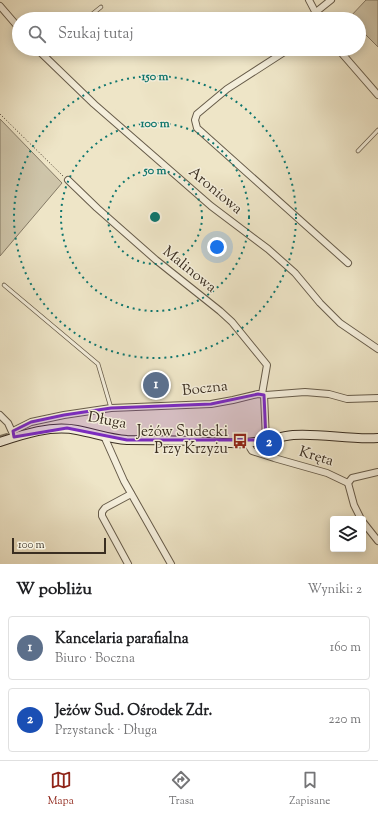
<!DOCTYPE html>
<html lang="pl">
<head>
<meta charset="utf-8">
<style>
  :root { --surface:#fff; --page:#f2f2f2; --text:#202124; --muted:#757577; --line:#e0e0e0; --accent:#8f2418 }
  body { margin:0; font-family:"Sorts Mill Goudy",serif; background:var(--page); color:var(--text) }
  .controls { position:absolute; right:12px; bottom:12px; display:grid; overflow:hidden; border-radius:4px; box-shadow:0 2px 10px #0003 }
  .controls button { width:36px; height:36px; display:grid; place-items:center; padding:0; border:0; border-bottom:1px solid var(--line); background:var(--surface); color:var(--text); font:20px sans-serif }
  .scale { position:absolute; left:12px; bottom:10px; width:94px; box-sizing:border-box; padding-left:4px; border:2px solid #3a2e21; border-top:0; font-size:11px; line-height:14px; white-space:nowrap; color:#3a2e21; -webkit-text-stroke:3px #f4eedb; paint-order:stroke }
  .you { position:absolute; left:217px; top:247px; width:14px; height:14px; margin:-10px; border:3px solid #fff; border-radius:50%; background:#1a73e8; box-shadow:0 0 0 6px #1a73e833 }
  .badge { display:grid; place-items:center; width:26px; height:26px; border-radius:50%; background:var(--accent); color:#fff; font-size:13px; font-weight:700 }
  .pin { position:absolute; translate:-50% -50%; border:2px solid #fff; box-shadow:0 1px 4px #0006 }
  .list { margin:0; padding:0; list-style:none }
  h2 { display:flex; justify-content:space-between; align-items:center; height:52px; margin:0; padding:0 16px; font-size:17px }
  h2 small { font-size:13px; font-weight:400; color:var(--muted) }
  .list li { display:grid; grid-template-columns:26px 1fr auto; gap:12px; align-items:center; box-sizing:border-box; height:64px; margin:0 8px 8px; padding:0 8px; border:1px solid var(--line); border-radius:4px }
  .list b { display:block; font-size:15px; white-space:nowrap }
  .list p { margin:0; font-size:13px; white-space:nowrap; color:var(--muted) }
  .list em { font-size:13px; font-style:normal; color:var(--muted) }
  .icon { flex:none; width:22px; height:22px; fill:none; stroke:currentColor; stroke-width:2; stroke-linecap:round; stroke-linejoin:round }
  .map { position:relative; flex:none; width:378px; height:564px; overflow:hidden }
  .search { position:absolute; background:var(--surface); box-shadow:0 2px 10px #0003; left:12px; right:12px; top:12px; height:44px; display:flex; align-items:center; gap:10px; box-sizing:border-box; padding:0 14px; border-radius:22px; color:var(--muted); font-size:15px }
  .sheet { height:196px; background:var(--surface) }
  nav { display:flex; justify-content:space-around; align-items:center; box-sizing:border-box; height:56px; border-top:1px solid var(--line); background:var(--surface); font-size:11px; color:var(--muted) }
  nav a { display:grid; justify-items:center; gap:2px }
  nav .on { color:var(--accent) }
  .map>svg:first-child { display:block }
  .green { fill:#cfc6ab; stroke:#847a66 }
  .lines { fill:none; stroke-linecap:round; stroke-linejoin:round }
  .stream { stroke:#817763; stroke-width:2 }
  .lane-casing { stroke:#675c4a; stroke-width:4.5 }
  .street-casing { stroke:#675c4a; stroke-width:8 }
  .secondary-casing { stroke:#3a2e21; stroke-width:10 }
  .path { stroke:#3a2e21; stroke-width:1; stroke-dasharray:1 2; stroke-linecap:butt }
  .lane { stroke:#f4eedb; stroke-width:3 }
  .street { stroke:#f4eedb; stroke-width:6 }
  .secondary { stroke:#f4eedb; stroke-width:8 }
  .marked { fill:#7b2cbf; fill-opacity:0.2; stroke:#7b2cbf; stroke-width:3; stroke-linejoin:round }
  .ring { fill:none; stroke:#0f766e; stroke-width:2; stroke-dasharray:2 4 }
  .labels { text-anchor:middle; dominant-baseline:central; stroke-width:3; stroke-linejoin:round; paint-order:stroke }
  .street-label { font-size:15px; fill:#3a2e21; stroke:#f4eedb }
  .poi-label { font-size:15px; fill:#3a2e21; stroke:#f4eedb; text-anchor:end }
  .centre { fill:#0f766e; stroke:#f4eedb; stroke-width:2 }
  .ring-label { font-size:12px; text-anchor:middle; font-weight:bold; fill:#0f766e; stroke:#f4eedb; stroke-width:3; stroke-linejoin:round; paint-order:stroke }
</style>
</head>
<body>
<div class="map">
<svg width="378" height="564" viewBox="0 0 378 564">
  <rect width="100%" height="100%" fill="#eee5c7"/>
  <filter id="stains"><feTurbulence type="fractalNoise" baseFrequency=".005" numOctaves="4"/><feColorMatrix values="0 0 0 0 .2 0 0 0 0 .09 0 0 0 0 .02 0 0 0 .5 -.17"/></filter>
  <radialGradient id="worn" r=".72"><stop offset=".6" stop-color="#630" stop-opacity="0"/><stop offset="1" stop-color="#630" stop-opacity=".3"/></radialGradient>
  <g class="green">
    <polygon points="366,0 378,0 378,47 359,28 359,19 350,19 349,18"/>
    <polygon points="0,119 62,183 0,256"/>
  </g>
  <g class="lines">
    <polyline class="stream" points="0,436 7,434"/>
    <defs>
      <g id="lane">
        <polyline points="86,19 101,7"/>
        <polyline points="42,54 48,49"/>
        <polyline points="358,151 378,130"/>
        <polyline points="4,285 98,364 111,408"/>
      </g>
      <g id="street">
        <polyline points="309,0 319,19"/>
        <polyline points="0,6 19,28"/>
        <polyline points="316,12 331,0"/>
        <polyline points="37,49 94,104 211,206 268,249 295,273 320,303 340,323 378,349"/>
        <polyline points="289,49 227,89 197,114 195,120 197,128 348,263"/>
        <polyline points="338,49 378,95"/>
        <polyline points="68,180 97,208 156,260 220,311 232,322 267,365 262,394"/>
        <polyline points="264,395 266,440"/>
        <polyline points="0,415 8,423 13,434"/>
        <polyline points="13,431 31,422 64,415 111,408 211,404 233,400 258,394 266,395 305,392 329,394 347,399 378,398"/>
        <polyline points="104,436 124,481 171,564"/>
        <polyline points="247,443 252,451 274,458 327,473 348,483"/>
        <polyline points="348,483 354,505 361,519"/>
        <polyline points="348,483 352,478 378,472"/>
        <polyline points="363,522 378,541"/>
        <polyline points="128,564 102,516 102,512 105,508 131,494"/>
      </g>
      <path id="secondary" d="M0,442c24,-8 51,-17 77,-12 17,3 33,9 50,10 23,0 45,0 67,1 17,1 34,3 51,2 17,-1 32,-6 48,-8 29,-2 57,5 85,3"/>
    </defs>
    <use href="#lane" class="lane-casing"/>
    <use href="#street" class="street-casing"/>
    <use href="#secondary" class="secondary-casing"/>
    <polyline class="path" points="0,114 63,176"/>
    <use href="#lane" class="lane"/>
    <use href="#street" class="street"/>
    <use href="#secondary" class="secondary"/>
  </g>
  <path class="marked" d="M258,394l6,1 2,45h-139l-60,-12 -53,9 -1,-6 18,-9 33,-7 47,-7 100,-4z"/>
  <g class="ring">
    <circle cx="155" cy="217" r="47"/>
    <circle cx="155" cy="217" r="94"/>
    <circle cx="155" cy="217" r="141"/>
  </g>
  <defs>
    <symbol id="bus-bare" viewBox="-9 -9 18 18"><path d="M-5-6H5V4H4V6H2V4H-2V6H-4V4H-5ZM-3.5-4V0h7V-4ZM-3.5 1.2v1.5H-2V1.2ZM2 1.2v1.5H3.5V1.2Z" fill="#8f2418" stroke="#f4eedb" stroke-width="2.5" paint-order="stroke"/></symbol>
  </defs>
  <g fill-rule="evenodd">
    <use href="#bus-bare" x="229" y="430" width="22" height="22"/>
  </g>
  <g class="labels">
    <g class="street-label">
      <text transform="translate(215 191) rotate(40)">Aroniowa</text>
      <text transform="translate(189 270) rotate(39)">Malinowa</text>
      <text transform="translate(205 389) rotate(-6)">Boczna</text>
      <text transform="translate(107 421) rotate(10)">Długa</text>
      <text transform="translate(316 457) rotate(17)">Kręta</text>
    </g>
    <g class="poi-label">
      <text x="228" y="432">Jeżów Sudecki<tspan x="228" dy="17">Przy Krzyżu</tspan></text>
    </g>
  </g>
  <circle cx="155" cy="217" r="6" class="centre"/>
  <g class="ring-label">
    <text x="155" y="80">150 m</text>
    <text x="155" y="127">100 m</text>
    <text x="155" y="174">50 m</text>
  </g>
  <rect width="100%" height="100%" filter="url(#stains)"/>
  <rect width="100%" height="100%" fill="url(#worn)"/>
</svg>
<div class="controls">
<button><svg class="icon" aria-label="layers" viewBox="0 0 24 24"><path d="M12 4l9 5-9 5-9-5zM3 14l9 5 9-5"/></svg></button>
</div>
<div class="scale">100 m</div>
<div class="you"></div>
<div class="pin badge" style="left:156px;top:385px;background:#5c6f8a">1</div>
<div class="pin badge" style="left:269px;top:443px;background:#1a4fb4">2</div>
<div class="search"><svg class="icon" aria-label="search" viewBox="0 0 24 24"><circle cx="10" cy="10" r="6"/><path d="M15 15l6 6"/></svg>Szukaj tutaj</div>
</div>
<section class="sheet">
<h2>W pobliżu<small>Wyniki: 2</small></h2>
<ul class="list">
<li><span class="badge" style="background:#5c6f8a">1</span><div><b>Kancelaria parafialna</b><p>Biuro · Boczna</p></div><em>160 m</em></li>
<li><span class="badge" style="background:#1a4fb4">2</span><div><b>Jeżów Sud. Ośrodek Zdr.</b><p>Przystanek · Długa</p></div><em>220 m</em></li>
</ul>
</section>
<nav>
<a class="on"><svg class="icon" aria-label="map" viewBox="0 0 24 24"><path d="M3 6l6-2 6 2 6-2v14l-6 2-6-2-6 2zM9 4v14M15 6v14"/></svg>Mapa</a>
<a><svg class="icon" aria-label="directions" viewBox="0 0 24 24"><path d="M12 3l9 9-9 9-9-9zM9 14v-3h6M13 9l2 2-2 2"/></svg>Trasa</a>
<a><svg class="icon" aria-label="saved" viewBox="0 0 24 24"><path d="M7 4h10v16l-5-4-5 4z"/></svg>Zapisane</a>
</nav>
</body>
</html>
